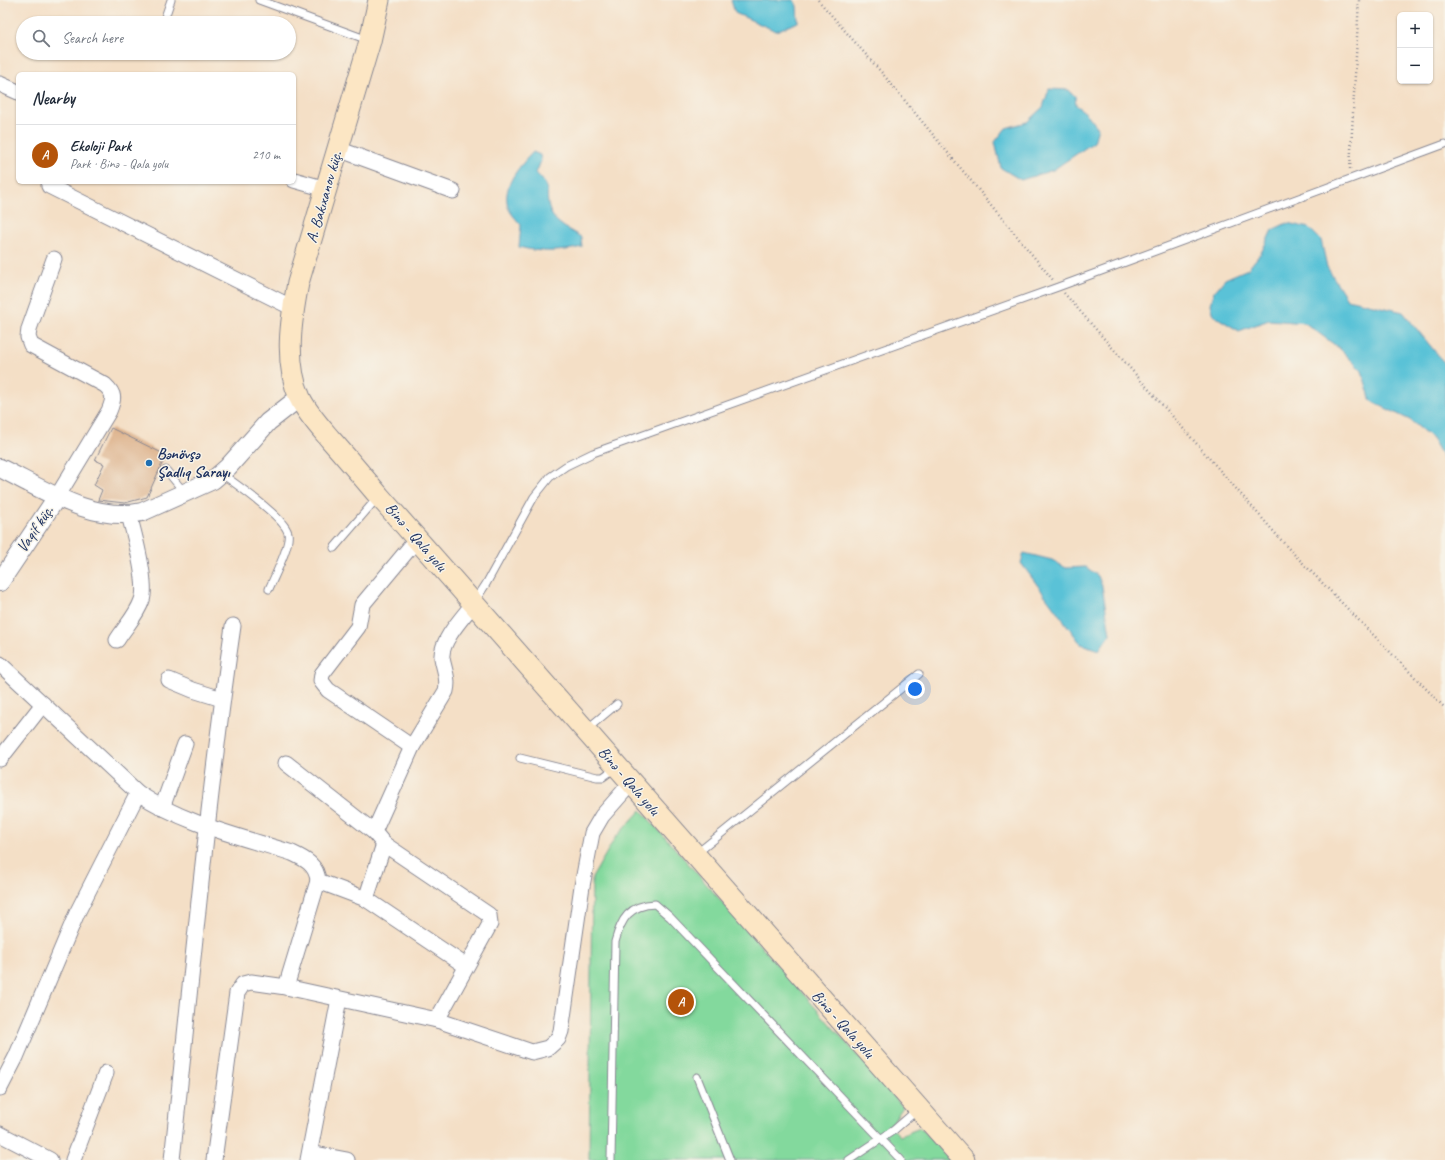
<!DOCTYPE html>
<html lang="en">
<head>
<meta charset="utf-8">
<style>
  :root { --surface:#fff; --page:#f2f2f3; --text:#1f2937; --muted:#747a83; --line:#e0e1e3; --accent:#b45309 }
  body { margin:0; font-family:Caveat,sans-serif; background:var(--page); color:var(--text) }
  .controls { position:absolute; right:12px; top:12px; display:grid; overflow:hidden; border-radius:6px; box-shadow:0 1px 3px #0004 }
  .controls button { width:36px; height:36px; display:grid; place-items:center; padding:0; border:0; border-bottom:1px solid var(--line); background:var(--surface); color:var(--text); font:20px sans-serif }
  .you { position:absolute; left:915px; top:689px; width:14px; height:14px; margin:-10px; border:3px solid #fff; border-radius:50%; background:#1a73e8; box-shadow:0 0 0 6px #1a73e833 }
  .badge { display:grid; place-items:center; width:26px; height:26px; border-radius:50%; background:var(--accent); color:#fff; font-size:13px; font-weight:700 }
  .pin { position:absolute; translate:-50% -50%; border:2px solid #fff; box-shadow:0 1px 4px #0006 }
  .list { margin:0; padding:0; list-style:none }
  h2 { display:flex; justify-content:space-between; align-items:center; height:52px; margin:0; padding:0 16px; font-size:17px }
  h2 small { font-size:13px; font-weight:400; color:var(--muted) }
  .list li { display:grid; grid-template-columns:26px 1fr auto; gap:12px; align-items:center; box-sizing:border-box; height:60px; padding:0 16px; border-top:1px solid var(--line) }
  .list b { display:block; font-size:15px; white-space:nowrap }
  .list p { margin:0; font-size:13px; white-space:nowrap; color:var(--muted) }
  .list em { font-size:13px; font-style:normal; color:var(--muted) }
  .icon { flex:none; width:22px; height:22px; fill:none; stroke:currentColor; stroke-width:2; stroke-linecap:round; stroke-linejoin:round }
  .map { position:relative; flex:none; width:1445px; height:1160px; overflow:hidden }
  .search { position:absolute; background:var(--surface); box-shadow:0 1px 3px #0004; left:16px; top:16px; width:280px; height:44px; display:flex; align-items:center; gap:10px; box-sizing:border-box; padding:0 14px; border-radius:22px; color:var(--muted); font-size:15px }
  .panel { position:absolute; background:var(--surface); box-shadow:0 1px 3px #0004; left:16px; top:72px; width:280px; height:112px; border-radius:6px }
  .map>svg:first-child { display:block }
  .green { fill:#83d99d; stroke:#4f847e }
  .water { fill:#5ac2d7; stroke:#3a789a }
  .building { fill:#deb48e }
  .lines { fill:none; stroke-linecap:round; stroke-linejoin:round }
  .service-casing { stroke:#888792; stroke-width:9 }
  .minor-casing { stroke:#888792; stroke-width:17 }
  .tertiary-casing { stroke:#888792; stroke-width:20 }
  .secondary-casing { stroke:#888792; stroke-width:23 }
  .path { stroke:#888792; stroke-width:2.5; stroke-dasharray:1 3; stroke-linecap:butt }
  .service { stroke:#fff; stroke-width:7 }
  .minor { stroke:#fff; stroke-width:15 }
  .tertiary { stroke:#fff; stroke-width:18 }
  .secondary { stroke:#fce6c4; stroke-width:21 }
  .poi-dot { fill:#1f6fb2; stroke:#f7f3e8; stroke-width:1.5 }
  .labels { text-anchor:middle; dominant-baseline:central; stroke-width:3; stroke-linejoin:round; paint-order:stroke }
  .street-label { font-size:16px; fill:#1b2f5e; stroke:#f7f3e8 }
  .poi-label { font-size:16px; font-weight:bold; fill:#1b2f5e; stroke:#f7f3e8; text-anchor:start }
</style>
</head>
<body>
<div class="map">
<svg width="1445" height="1160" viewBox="0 0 1445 1160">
  <rect width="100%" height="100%" fill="#f7f3e8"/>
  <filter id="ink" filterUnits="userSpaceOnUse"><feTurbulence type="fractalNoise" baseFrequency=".025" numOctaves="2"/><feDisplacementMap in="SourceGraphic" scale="8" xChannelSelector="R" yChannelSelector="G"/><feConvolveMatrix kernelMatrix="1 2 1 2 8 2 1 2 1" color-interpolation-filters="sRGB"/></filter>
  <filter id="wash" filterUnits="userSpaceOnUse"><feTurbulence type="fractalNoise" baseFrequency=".012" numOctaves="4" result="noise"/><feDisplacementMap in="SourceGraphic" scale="16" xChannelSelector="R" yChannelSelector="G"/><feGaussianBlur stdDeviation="0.9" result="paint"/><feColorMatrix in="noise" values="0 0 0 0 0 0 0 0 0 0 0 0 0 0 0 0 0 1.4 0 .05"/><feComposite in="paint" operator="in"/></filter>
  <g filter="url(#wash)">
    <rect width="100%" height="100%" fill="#f4dfc6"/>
    <polygon class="green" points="641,810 903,1107 890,1126 900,1136 920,1128 951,1160 589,1160 592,878 615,838"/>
    <g class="water">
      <polygon points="731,0 794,0 797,6 798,22 776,31 735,13"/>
      <polygon points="1049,89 1069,90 1075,96 1076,105 1087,114 1098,128 1094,142 1053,170 1021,180 1001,168 995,142 1006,128 1027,122 1043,107"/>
      <path d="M533,152l7,3 1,6 -5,12c18,16 7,24 15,40 5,11 20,18 30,24l1,10c-22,5 -41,6 -63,0l2,-22c-4,-5 -11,-12 -13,-18 -6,-22 11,-40 25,-55z"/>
      <polygon points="1287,223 1309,228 1321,240 1327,267 1347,299 1403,312 1445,364 1445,460 1432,438 1410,420 1371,401 1362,371 1339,348 1305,323 1269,320 1239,331 1213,315 1210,305 1214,292 1225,279 1248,269 1261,253 1272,230"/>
      <polygon points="1024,553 1052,560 1066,568 1086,567 1098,576 1102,586 1110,634 1099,650 1081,644 1021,563"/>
    </g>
    <g id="blocks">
      <polygon class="building" points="111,428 166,455 147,497 125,503 98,500 102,490 94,485 104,464 95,460"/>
    </g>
  </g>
  <g filter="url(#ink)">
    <use href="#blocks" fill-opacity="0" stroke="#888792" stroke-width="1"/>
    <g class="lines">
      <defs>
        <g id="service">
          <polyline points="259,0 368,40"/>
          <polyline points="163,23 171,0"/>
          <polyline points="166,470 184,492"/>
          <path d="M222,474c15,11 62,43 66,59 3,12 -14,44 -19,56"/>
          <polyline points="334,548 378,497"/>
          <polyline points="475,601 486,584 534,497 550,477 566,466 593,453 1058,287 1445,144"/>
          <polyline points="587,729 617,704"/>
          <polyline points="520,758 597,777 603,777 617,767"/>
          <polyline points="696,854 919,674"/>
          <polyline points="697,1077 730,1160"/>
          <path d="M611,1160l4,-218c6,-23 14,-37 40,-38l15,13 231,243"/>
          <polyline points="849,1160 894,1130 917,1110"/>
        </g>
        <g id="minor">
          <polyline points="0,84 18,92"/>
          <polyline points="338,149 453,191"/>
          <polyline points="294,180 326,189"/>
          <polyline points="49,186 293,308"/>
          <path d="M54,259l-25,70 -1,8 3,8 74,40c10,9 9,14 4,26l-52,86"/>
          <path d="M117,640c8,-13 20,-25 25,-40 6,-16 -8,-67 -13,-85"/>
          <path d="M0,664l138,129c46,31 101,43 154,60 13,6 25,12 26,28l48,18 100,67"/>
          <polyline points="169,680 193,690 222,699"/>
          <polyline points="412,747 328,690 321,681 322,674 358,627 362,605 417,539"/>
          <polyline points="0,759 43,704"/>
          <polyline points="286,763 374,832"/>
          <polyline points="162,808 185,744"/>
          <polyline points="384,844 489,915 490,924 437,1020"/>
          <path d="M366,899l18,-55 -10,-12 38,-85 34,-56c3,-12 -2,-21 -4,-33 -2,-17 22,-42 32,-55"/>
          <polyline points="286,987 318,881"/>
          <polyline points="0,1088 16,1057 77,913 138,793"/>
          <polyline points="0,1134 50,1160"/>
          <polyline points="310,1153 347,1160"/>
          <polyline points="73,1160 106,1073"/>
          <path d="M172,1160c19,-178 35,-357 61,-534"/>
          <polyline points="214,1160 237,993 243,984 251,982 286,987 437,1020 532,1052 548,1048 558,1039 561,1031 582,886 592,833 602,816 631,783"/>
          <polyline points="308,1160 339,999"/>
        </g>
        <g id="tertiary">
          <path d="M0,468c43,21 93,55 142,44l71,-32 15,-13 40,-45 32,-25"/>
          <polyline points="0,582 57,497"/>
        </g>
        <path id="secondary" d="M379,0l-9,41 -72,242c-7,37 -14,79 2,115 7,15 20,29 31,42 16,18 32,37 48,56l585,664"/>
      </defs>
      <use href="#service" class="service-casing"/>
      <use href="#minor" class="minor-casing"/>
      <use href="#tertiary" class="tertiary-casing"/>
      <use href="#secondary" class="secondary-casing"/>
      <g class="path">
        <polyline points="818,0 882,73 1053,280"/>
        <polyline points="1350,169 1359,0"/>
        <polyline points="1064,293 1290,550 1445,708"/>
      </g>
      <use href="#service" class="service"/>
      <use href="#minor" class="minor"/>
      <use href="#tertiary" class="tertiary"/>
      <use href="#secondary" class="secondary"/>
    </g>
  </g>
  <circle class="poi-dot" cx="149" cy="463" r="4"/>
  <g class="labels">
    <g class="street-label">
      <text transform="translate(324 197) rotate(-74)">A. Bakıxanov küç.</text>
      <text transform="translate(35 529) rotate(-56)">Vaqif küç.</text>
      <text transform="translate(416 537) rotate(49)">Binə - Qala yolu</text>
      <text transform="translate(629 781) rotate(49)">Binə - Qala yolu</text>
      <text transform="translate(843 1024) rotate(48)">Binə - Qala yolu</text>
    </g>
    <g class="poi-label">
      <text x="157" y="454">Bənövşə<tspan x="157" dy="18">Şadlıq Sarayı</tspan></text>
    </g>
  </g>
</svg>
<div class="controls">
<button>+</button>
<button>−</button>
</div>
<div class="you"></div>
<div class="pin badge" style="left:681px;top:1002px">A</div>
<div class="search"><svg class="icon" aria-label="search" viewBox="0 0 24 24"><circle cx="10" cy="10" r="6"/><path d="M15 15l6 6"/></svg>Search here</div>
<section class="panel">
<h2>Nearby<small></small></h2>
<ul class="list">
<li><span class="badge">A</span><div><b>Ekoloji Park</b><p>Park · Binə - Qala yolu</p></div><em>210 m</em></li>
</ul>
</section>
</div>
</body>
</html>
